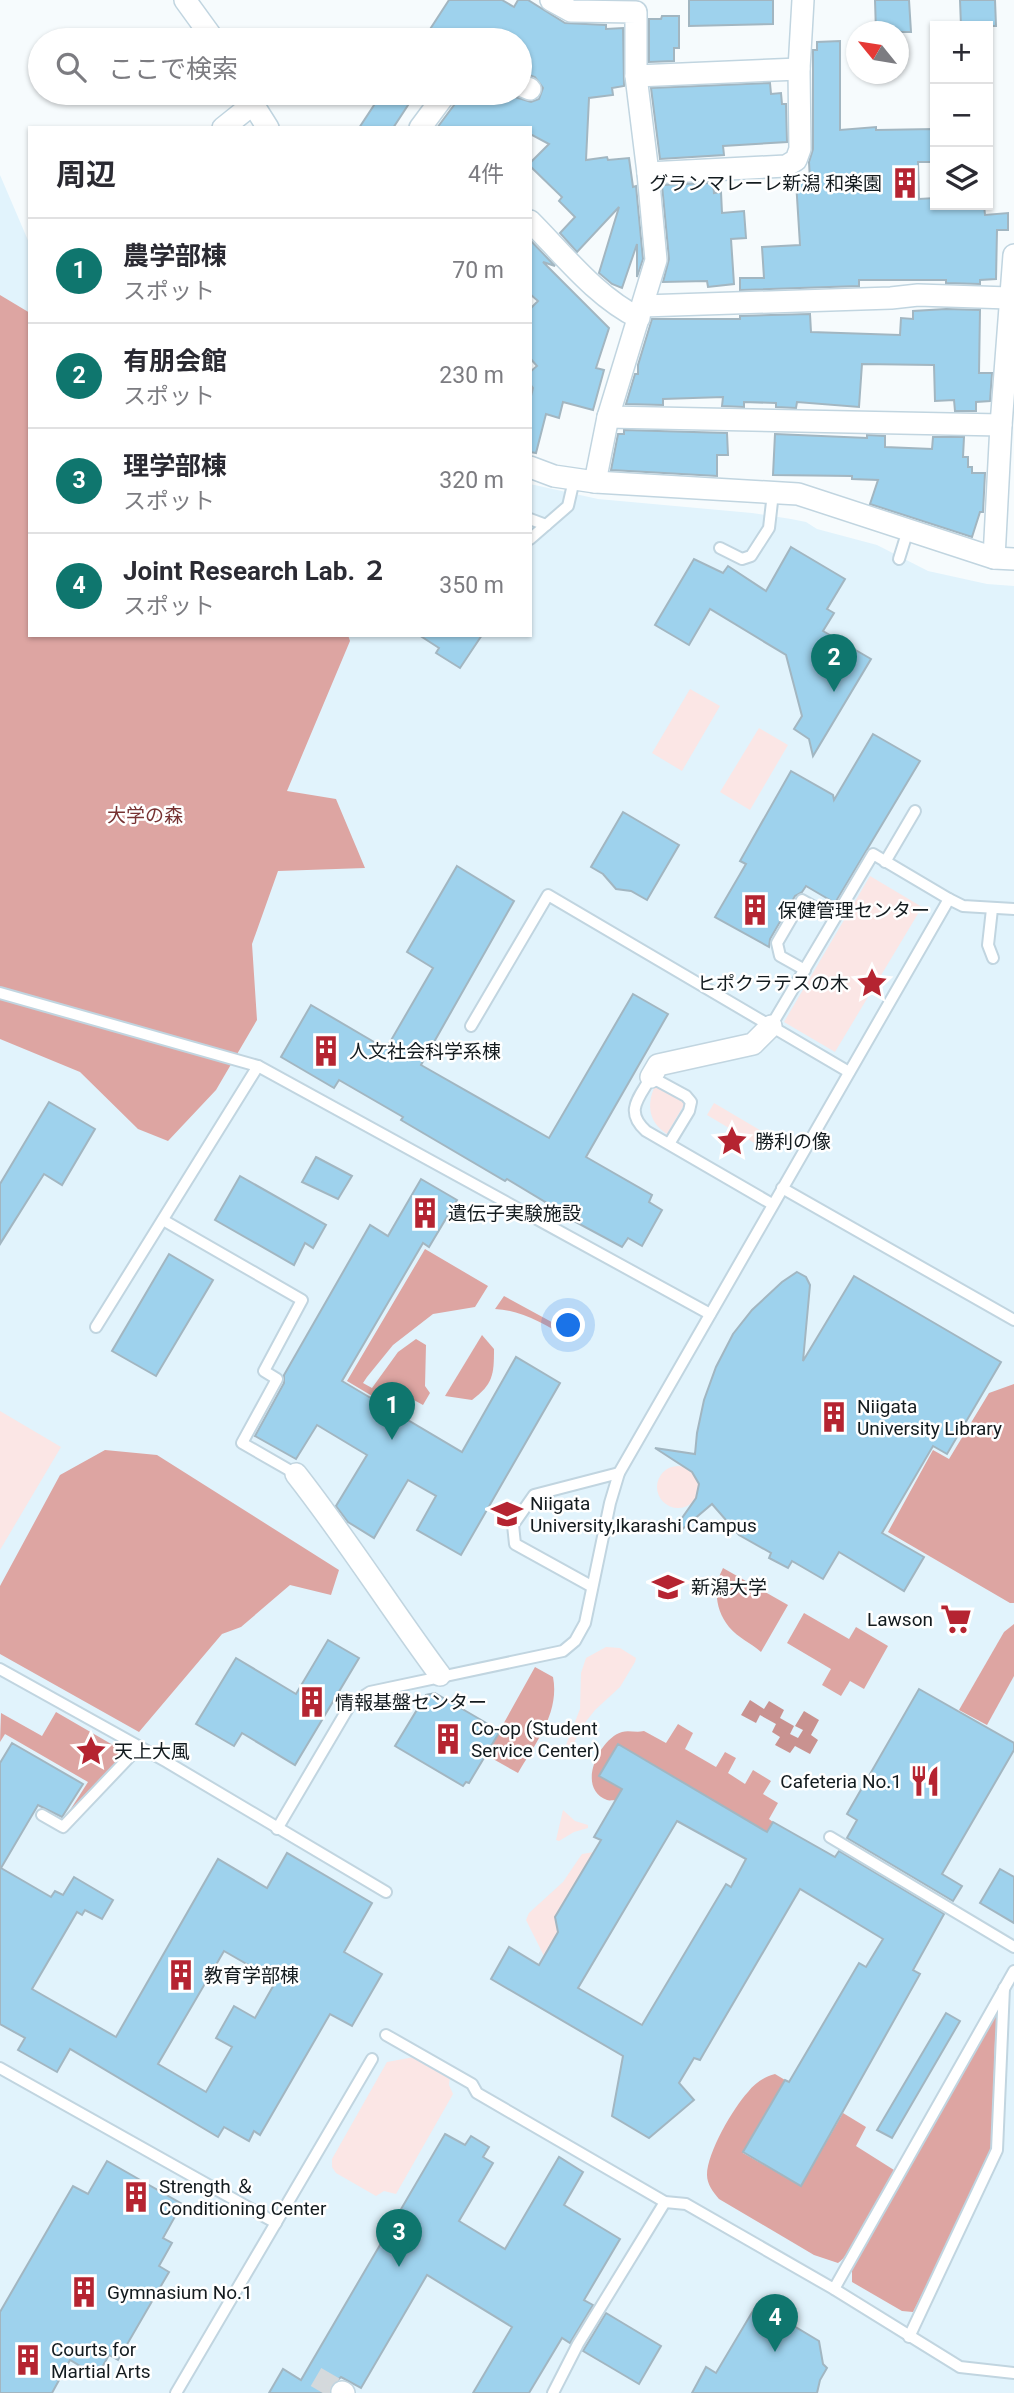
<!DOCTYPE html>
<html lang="ja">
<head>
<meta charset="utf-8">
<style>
  :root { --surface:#fff; --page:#f2f2f3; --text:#2b2b33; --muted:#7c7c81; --line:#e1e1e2; --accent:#0f766e }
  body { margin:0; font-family:Roboto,"Noto Sans JP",sans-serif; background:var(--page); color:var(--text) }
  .controls { position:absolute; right:21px; top:21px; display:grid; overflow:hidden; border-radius:0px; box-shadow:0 2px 5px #0004 }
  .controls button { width:63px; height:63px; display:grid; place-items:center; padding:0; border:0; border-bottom:2px solid var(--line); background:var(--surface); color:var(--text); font:35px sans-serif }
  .compass { position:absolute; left:846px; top:21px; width:63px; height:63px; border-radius:50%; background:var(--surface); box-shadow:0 2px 5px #0004; rotate:300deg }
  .you { position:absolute; left:569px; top:1326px; width:24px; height:24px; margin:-18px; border:5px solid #fff; border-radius:50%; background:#1a73e8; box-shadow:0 0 0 10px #1a73e833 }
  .badge { display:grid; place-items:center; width:46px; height:46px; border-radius:50%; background:var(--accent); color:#fff; font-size:23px; font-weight:700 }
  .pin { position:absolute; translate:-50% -58px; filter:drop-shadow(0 2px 4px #0008) }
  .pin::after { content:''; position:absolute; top:37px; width:24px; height:21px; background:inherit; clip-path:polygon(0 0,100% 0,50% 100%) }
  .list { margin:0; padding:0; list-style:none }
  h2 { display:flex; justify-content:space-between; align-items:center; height:91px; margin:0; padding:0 28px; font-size:30px }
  h2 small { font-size:23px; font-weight:400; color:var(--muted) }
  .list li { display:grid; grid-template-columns:46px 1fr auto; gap:21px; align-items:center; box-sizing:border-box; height:105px; padding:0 28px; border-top:2px solid var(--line) }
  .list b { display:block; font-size:26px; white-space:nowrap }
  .list p { margin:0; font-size:23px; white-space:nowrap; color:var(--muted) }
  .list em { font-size:23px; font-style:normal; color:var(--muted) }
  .icon { flex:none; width:38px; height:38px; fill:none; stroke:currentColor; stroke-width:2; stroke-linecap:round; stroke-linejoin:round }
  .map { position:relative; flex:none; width:1014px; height:2393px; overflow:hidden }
  .search { position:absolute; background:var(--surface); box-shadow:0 2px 5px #0004; left:28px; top:28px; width:504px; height:77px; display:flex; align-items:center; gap:18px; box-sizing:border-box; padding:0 24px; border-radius:38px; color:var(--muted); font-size:26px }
  .panel { position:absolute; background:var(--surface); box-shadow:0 2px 5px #0004; left:28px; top:126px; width:504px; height:511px; border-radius:0px }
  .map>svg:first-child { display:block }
  .built { fill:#e1f3fc }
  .green { fill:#fbe6e5 }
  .forest { fill:#dda5a2 }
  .water { fill:#c99290 }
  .building { fill:#9ed2ed; stroke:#a2b6c1; stroke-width:2; fill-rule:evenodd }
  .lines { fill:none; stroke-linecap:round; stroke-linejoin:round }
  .street-tunnel { stroke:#d4d9dc; stroke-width:21; stroke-dasharray:21 10; stroke-linecap:butt }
  .lane-casing { stroke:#c1d5e0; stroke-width:14 }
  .street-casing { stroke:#c1d5e0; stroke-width:24 }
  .lane { stroke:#fff; stroke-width:10 }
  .street { stroke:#fff; stroke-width:21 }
  .labels { text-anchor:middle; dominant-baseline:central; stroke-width:5; stroke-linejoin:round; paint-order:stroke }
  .poi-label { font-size:19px; fill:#131b1f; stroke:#fff; text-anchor:start }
  .park-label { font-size:19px; fill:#733; stroke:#fff }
</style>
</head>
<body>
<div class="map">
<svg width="1014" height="2393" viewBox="0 0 1014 2393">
  <rect width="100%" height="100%" fill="#f6fbfd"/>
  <polygon class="built" points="0,175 30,245 30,635 530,635 530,484 598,499 752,513 791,519 806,522 817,529 877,545 928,571 987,584 1014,586 1014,2393 0,2393"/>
  <g class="green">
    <polygon points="690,689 720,706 682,771 652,753"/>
    <polygon points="759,728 788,745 750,810 720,792"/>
    <polygon points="870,876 922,907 835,1052 784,1022"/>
    <path d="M655,1086l30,17 -18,31c-18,-11 -21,-29 -12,-48z"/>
    <polygon points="714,1103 775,1139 768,1151 707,1115"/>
    <polygon points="0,1411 61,1447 0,1550"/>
    <circle cx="678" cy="1487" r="21"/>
    <polygon points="606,1647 620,1648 636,1658 635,1662 620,1687 595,1710 580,1729 568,1759 562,1755 580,1709 581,1673 586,1658"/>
    <polygon points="563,1810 575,1821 588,1825 588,1828 574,1832 559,1841 556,1840"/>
    <polygon points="594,1852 555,1917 558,1932 544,1956 526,1920 529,1913 563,1882 582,1854"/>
    <polygon points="414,2057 450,2075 449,2085 453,2094 396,2194 384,2191 376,2196 336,2173 332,2167 332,2159 387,2062"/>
  </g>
  <g class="forest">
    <polygon points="0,295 30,313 30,635 348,635 350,641 287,791 336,799 365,868 278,871 252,944 257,1020 216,1090 168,1141 138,1129 80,1072 0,1039"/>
    <polygon points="425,1249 488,1286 475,1307 433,1314 393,1345 367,1377 363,1383 372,1388 398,1352 416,1339 426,1345 425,1386 430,1393 423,1405 403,1394 394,1409 347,1381"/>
    <path d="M504,1296l66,36 -3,6c-22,-14 -46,-28 -72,-29z"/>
    <path d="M482,1335l12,14c0,26 -1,35 -22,51l-27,-4z"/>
    <polygon points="1014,1384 1014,1603 1010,1603 888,1532 933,1450 949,1459 989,1393"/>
    <polygon points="105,1450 157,1455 339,1570 331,1595 290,1585 241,1627 222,1634 139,1732 0,1654 0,1586 60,1475"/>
    <path d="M723,1568l65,37 -27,47c-10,-9 -23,-14 -32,-25 -14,-17 -16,-40 -6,-59z"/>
    <polygon points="804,1613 849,1639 856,1627 888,1646 864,1689 850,1681 841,1696 822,1685 831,1669 787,1643"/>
    <polygon points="1014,1624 1014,1676 987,1725 959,1710 1004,1632"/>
    <path d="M535,1667l18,10c7,36 -18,67 -35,96l-32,-18z"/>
    <polygon points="56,1712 125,1752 65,1818 88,1782 5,1734 0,1742 1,1713 42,1736"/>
    <path d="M678,1724l15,9 -8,16 31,18 9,-15 11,6 -8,15 17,11 8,-14 18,11 -8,13 15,9 -9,16 4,3 -6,10 -149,-88 -19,32 55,32c-12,-2 -24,-7 -37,-8 -3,0 -8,1 -10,0 -32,-12 -7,-62 15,-68 7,-2 14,1 22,-1l22,12z"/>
    <polygon points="999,2006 995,2040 991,2152 975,2191 913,2312 902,2311 852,2282 852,2265"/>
    <path d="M775,2074l10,6 -42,73 58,33 42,-73 23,14 -10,19 38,24c-3,15 -44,87 -56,93l-24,-8 -95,-56c-6,-7 -12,-15 -12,-24 0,-22 26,-67 41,-83 7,-9 16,-15 27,-18z"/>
  </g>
  <polygon class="water" points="750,1700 764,1709 769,1701 784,1710 780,1718 794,1726 790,1734 798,1738 803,1730 795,1726 804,1711 819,1720 811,1735 818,1740 810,1754 795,1746 790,1753 775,1745 780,1737 772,1732 776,1724 760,1715 756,1723 741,1715"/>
  <g class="building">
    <polygon points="449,0 502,0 514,7 518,0 528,0 565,23 606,25 606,29 623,28 624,86 612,88 613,95 589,98 586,160 607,157 608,160 629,158 633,187 636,186 643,259 637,277 637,244 622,288 612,284 599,273 619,207 577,252 560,233 575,217 559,201 562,197 530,166 530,163 549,144 530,134 530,128 437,128 457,101 459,93 482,93 494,101 498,93 510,93 515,97 531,102 539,99 543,88 535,77 520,72 520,40 423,40"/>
    <polygon points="689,0 773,0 773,24 689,26"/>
    <polygon points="875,0 909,0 911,32 876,32"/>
    <polygon points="960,0 995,0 996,26 961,26"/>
    <polygon points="662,16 679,16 679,48 674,48 674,61 649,62 649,19 661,19"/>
    <polygon points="840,41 840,130 876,127 876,130 935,129 935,162 918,162 919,199 935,198 935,205 984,205 985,215 1008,213 1008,230 997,230 996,279 980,280 980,284 946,283 946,280 859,280 859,286 740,290 740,278 764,278 762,247 800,245 796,181 810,180 809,162 813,149 813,50 817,50 817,42"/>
    <polygon points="770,83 771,94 781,93 782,104 786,104 787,142 723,146 724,155 660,159 651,88"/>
    <polygon points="382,93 416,93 393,128 359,128"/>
    <polygon points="713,183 714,193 721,192 722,213 744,211 746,238 731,239 734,284 708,287 707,281 663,282 669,259 662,185"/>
    <polygon points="530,240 555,266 543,262 609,328 596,368 604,370 593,410 563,402 559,418 546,414 536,453 530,452 530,400 533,388 530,384 530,372 537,366 530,358 530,309 538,301 530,294"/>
    <polygon points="946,309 980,310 979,373 992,373 990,401 976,402 976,411 955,411 954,400 935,401 934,365 862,364 859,407 797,402 796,408 776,407 776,403 744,402 744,407 722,406 723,397 663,399 663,405 626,404 635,374 638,374 638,365 652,319 740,319 740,316 810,314 811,332 900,335 901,318 913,319 913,311"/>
    <polygon points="624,430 727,433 728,455 717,455 717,476 611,470 618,434 624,434"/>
    <polygon points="775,434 867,438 867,435 885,436 885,447 932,449 933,437 964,437 963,457 968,457 968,467 972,467 972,473 985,473 983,512 980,512 972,537 870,504 878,480 852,479 852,476 773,475"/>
    <polygon points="791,547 845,579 827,609 834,613 823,631 871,659 813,756 809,739 794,729 802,716 786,655 710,609 689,645 655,625 694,559 723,573 728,566 766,591"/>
    <polygon points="419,635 482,635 460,668 436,653 439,648"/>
    <polygon points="873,734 920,761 835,903 806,886 802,892 795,896 770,939 769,947 715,917 746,864 740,861 791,771 833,795 834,800"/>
    <polygon points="623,812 679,845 647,900 631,891 616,889 603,874 591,867"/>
    <polygon points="457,866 514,901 421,1065 549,1138 633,994 668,1014 586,1157 652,1195 649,1202 662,1210 642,1246 628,1238 622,1247 559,1213 560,1211 507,1179 505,1181 401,1120 403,1117 339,1080 334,1088 281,1057 311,1005 386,1049 433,968 407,952"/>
    <polygon points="49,1102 95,1129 62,1185 44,1174 0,1244 0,1184"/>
    <polygon points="316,1157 352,1176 338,1199 302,1182"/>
    <polygon points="240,1176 326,1225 313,1248 305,1243 294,1265 215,1220"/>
    <polygon points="421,1179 457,1200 429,1247 423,1243 342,1381 462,1452 516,1357 560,1383 461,1555 417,1530 436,1496 408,1480 374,1538 348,1522 336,1506 367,1455 317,1425 296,1459 255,1436 284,1383 284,1375 370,1225 388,1236"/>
    <polygon points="169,1254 213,1280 156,1376 112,1351"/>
    <polygon points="797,1272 806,1277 810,1285 803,1361 854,1276 1001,1362 947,1454 933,1446 882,1533 924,1557 904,1591 839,1552 823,1579 792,1561 788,1568 769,1558 771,1553 739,1535 712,1504 679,1532 675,1528 696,1498 699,1484 692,1472 655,1448 695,1454 697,1433 704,1400 716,1367 733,1334 752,1310 782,1282"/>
    <polygon points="328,1640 359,1658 295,1765 242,1733 234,1746 196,1724 236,1658 296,1694"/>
    <polygon points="919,1689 1014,1743 1014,1750 942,1874 962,1886 953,1901 847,1838 857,1820 847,1814"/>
    <polygon points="435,1693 500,1731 469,1783 466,1782 463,1786 395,1746 426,1695"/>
    <path d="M12,1743l71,41 -21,33 -24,-12 -37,63 50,29 4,-6 8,4 11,-18 39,23 -11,19 -17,-9 -3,5 -5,-3 -45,77 84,48 102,-178 49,29 20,-35 85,50 -28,49 38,22 -30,52 -22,-12 -70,121 -6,-4 -5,10 -25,-14 -6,10 -148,-88 -13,23 -39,-22 7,-12 -25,-14v-261zM224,1951l52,30 -21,37 -21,-12 -18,32 16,9 -26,45 -48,-28z"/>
    <path d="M618,1744l149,88 6,-10 62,35 4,-6 105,63 -31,56 7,4 -119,212 -58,-34 42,-72 4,2 70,-119 7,4 17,-28 -83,-50 -96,164 -4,7 -6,-2 -15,25 15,17 -45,38 -37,-22 11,-60 -132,-77 18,-32 30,18 19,-33 -3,-15 46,-77 -7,-3 28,-48 -23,-13zM677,1821l69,38 -15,28 -5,-3 -84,141 -64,-37z"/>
    <polygon points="1000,1869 1014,1877 1014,1923 980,1903"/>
    <polygon points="946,2013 960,2021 892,2138 877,2130"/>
    <polygon points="445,2134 465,2145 471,2136 489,2147 483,2157 493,2163 459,2221 505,2249 559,2157 583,2172 564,2205 620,2239 584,2300 593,2305 570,2343 562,2338 529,2393 473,2393 512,2327 427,2275 361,2388 341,2377 331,2386 329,2393 269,2393 283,2369 301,2380"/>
    <polygon points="107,2161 182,2204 163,2238 172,2243 159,2266 169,2272 118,2360 109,2355 97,2376 70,2360 52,2393 0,2393 0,2312 73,2186 88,2194"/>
    <polygon points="757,2304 819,2341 823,2364 827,2368 820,2380 817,2393 692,2393 706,2367 716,2373"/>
    <polygon points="606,2313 661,2346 639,2384 583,2351"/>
  </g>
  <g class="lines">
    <polyline class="street-tunnel" points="316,2377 342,2392"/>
    <defs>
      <g id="lane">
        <polyline points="530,519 546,525"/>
        <polyline points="530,539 568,506 574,480"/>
        <polyline points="720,548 742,559 751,556 769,528 773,493"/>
        <polyline points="899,559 908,530"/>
        <polyline points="885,862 915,811"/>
        <polyline points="992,909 988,945 993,958"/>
        <polyline points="805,970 780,956 777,943 802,900 834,918"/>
        <polyline points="0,993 258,1066 710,1314"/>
        <polyline points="471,1026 548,895 849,1072"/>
        <polyline points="771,1026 873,854 949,899"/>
        <path d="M669,1144l20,-33 2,-9 -5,-6 -35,-19c-12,21 -27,34 -5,54l126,73"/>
        <polyline points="782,1188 1014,1320"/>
        <polyline points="163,1220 302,1300 264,1371 277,1379 242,1443 296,1474"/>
        <polyline points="96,1327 258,1066"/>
        <polyline points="591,1586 515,1544 513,1525 534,1495 619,1473"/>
        <polyline points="0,1669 167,1762 386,1892"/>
        <polyline points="42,1815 63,1827 139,1747"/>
        <polyline points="277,1829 350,1705 370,1692 563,1651 575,1641 585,1623 610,1503 619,1473 949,899 963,906 1014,909"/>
        <polyline points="830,1837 1014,1947"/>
        <polyline points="386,2035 472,2084 477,2093 665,2202 686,2204 834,2289 960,2367 1014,2373"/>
        <polyline points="0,2068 276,2223"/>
        <polyline points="834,2289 1014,1971"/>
        <polyline points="909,2337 997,2150 1004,1988"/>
        <polyline points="176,2393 372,2059"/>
        <polyline points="553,2393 578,2344 665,2202"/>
      </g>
      <g id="street">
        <polyline points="185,0 214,40"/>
        <polyline points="551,0 571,11 636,12 636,76 648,173 786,166 796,160 800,149 799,69 803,0"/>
        <polyline points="636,76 799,69"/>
        <polyline points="520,85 530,89"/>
        <polyline points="246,93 268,128"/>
        <polyline points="223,128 253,104"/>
        <polyline points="420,128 446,93"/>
        <path d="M530,221c33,33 66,76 109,97"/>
        <polyline points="643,306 891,298 918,295 1009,298"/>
        <polyline points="608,417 1001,425"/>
        <polyline points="530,467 554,476 595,482 798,494 994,558 1014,559"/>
        <polyline points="595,482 608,417 656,260 648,173"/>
        <polyline points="994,558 1001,425 1014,255"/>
        <polyline points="651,1077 658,1065 753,1044 771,1026"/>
        <path d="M296,1474c51,65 95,135 144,201"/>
        <polyline points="342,2392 344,2393"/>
      </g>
    </defs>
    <use href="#lane" class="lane-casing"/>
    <use href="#street" class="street-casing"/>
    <use href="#lane" class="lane"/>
    <use href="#street" class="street"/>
  </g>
  <defs>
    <symbol id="building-bare" viewBox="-9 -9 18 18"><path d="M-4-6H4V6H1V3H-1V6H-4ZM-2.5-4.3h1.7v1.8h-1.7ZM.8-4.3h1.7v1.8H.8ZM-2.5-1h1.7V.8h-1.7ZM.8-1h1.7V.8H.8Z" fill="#b52431" stroke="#fff" stroke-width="2.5" paint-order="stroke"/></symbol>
    <symbol id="sight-bare" viewBox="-9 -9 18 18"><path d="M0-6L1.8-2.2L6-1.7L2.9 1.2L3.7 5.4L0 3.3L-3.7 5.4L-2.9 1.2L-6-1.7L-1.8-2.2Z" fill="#b52431" stroke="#fff" stroke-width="2.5" paint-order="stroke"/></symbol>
    <symbol id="university-bare" viewBox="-9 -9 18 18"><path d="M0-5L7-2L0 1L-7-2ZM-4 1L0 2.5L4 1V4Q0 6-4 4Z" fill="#b52431" stroke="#fff" stroke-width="2.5" paint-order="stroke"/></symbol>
    <symbol id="supermarket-bare" viewBox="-9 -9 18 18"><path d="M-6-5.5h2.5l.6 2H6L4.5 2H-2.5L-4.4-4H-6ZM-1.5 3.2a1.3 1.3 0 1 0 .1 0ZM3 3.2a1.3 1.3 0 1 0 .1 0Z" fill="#b52431" stroke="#fff" stroke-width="2.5" paint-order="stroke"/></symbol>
    <symbol id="restaurant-bare" viewBox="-9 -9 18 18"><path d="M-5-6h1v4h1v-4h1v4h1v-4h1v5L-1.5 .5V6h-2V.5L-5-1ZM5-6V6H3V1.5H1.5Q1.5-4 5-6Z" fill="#b52431" stroke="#fff" stroke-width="2.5" paint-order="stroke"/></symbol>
  </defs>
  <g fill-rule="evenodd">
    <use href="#building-bare" x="883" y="161" width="44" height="44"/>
    <use href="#building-bare" x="733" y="888" width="44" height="44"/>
    <use href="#sight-bare" x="850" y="961" width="44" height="44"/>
    <use href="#building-bare" x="304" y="1029" width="44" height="44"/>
    <use href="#sight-bare" x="710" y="1119" width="44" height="44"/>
    <use href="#building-bare" x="403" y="1191" width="44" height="44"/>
    <use href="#building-bare" x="812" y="1395" width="44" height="44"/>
    <use href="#university-bare" x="485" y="1492" width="44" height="44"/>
    <use href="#university-bare" x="646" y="1565" width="44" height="44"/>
    <use href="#supermarket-bare" x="934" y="1597" width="44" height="44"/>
    <use href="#building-bare" x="290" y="1680" width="44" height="44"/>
    <use href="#building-bare" x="426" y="1717" width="44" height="44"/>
    <use href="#sight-bare" x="69" y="1729" width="44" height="44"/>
    <use href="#restaurant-bare" x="903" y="1759" width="44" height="44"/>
    <use href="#building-bare" x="159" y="1953" width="44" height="44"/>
    <use href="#building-bare" x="114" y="2175" width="44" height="44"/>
    <use href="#building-bare" x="62" y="2270" width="44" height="44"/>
    <use href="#building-bare" x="6" y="2338" width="44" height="44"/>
  </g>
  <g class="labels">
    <g class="poi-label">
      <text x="882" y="183" text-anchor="end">グランマレーレ新潟 和楽園</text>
      <text x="778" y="910">保健管理センター</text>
      <text x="849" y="983" text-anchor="end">ヒポクラテスの木</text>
      <text x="349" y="1051">人文社会科学系棟</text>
      <text x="755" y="1141">勝利の像</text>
      <text x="448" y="1213">遺伝子実験施設</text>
      <text x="857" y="1406">Niigata<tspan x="857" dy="22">University Library</tspan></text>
      <text x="530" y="1503">Niigata<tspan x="530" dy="22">University,Ikarashi Campus</tspan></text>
      <text x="691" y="1587">新潟大学</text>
      <text x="933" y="1619" text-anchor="end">Lawson</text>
      <text x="335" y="1702">情報基盤センター</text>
      <text x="471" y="1728">Co-op (Student<tspan x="471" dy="22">Service Center)</tspan></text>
      <text x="114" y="1751">天上大風</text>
      <text x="902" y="1781" text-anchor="end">Cafeteria No.1</text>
      <text x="204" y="1975">教育学部棟</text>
      <text x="159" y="2186">Strength ＆<tspan x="159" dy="22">Conditioning Center</tspan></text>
      <text x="107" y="2292">Gymnasium No.1</text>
      <text x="51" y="2349">Courts for<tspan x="51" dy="22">Martial Arts</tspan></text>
    </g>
    <g class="park-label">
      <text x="145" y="815">大学の森</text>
    </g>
  </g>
</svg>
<div class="controls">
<button>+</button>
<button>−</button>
<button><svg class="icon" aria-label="layers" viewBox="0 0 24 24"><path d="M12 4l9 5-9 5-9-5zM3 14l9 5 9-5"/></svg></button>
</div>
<svg class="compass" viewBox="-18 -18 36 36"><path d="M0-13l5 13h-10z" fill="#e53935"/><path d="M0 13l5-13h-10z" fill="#7c7c81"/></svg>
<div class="you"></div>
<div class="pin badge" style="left:392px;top:1440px">1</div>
<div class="pin badge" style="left:834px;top:692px">2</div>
<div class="pin badge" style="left:399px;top:2267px">3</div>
<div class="pin badge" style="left:775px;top:2352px">4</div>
<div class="search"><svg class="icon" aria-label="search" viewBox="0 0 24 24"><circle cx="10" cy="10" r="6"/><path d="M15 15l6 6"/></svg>ここで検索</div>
<section class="panel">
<h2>周辺<small>4件</small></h2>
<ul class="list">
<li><span class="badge">1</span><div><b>農学部棟</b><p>スポット</p></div><em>70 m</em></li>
<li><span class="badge">2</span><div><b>有朋会館</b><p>スポット</p></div><em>230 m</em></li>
<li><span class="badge">3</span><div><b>理学部棟</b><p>スポット</p></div><em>320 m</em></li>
<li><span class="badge">4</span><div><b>Joint Research Lab. ２</b><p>スポット</p></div><em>350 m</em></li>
</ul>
</section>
</div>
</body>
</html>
